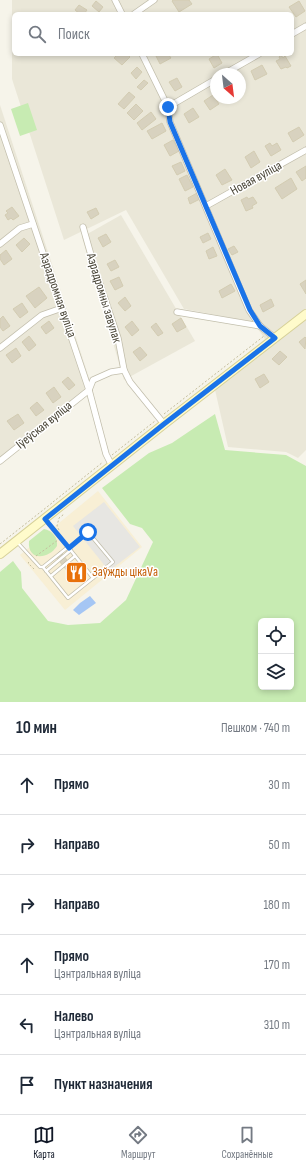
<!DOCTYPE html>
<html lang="ru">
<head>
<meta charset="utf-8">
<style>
  :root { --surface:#fff; --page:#f2f2f3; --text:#1f2937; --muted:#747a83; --line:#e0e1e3; --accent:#111827 }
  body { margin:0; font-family:"Sofia Sans Condensed",sans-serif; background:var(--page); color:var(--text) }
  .controls { position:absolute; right:12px; bottom:12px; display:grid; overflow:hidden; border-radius:6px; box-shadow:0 2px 6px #0003 }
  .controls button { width:36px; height:36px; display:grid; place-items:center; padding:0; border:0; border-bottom:1px solid var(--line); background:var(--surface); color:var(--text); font:20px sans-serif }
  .compass { position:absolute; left:210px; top:68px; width:36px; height:36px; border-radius:50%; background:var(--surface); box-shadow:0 2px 6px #0003; rotate:152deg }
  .stop { position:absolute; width:12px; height:12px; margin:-9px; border:3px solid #1a73e8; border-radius:50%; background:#fff }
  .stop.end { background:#1a73e8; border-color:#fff; box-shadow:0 1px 4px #0008 }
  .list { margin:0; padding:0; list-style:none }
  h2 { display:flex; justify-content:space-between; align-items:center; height:52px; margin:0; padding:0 16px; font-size:17px }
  h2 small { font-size:13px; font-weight:400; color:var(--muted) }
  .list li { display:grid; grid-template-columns:26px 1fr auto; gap:12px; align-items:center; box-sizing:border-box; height:60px; padding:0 16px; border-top:1px solid var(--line) }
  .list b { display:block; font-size:15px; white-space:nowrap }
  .list p { margin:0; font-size:13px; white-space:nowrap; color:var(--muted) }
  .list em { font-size:13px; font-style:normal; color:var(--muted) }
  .icon { flex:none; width:22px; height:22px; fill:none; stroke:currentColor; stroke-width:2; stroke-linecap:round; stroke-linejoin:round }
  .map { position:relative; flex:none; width:306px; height:702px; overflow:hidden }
  .search { position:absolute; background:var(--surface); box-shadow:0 2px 6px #0003; left:12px; right:12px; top:12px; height:44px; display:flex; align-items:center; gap:10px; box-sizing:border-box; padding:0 14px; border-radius:6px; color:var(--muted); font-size:15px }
  .sheet { height:412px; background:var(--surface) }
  nav { display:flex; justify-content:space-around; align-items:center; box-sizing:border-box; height:56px; border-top:1px solid var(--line); background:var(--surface); font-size:11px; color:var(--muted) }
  nav a { display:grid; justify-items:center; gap:2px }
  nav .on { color:var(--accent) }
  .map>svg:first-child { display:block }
  .residential { fill:#eae7d8; fill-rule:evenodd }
  .commercial { fill:#f8efd5 }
  .green { fill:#c7ebb2; fill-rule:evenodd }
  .parking { fill:#e7e6e2 }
  .water { fill:#a5c6f4 }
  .building { fill:#d8d2bf; stroke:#d3ccb2 }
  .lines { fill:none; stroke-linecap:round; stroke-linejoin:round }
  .lane-casing { stroke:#c2beac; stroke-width:4 }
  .street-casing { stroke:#c2beac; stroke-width:7 }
  .secondary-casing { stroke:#d7d199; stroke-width:10 }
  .path { stroke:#c4bd9d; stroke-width:1; stroke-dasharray:2 2; stroke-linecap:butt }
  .lane { stroke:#fff; stroke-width:2.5 }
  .street { stroke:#fff; stroke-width:5.5 }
  .secondary { stroke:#fffbcb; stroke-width:8 }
  .route { stroke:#1a73e8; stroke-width:5 }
  .labels { text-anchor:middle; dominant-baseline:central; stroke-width:3; stroke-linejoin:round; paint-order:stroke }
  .street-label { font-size:13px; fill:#4a4638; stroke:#fff }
  .food-label { font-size:13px; fill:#c56008; stroke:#fff; text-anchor:start }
</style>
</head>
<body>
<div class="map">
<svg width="306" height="702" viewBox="0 0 306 702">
  <rect width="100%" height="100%" fill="#f6f4ea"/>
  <g class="residential">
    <path d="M12,0h294v450l-8,8 -12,-6 -58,-5 -15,-66 52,-42 -12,-17 -69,-13 -58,-99 -62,30 -52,-161zM14,14h278v40h-278zM216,74h24v24h-24z"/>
    <polygon points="0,105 93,390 0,461"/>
    <polygon points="121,215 195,341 124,380 82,237"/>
  </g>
  <polygon class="commercial" points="98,491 142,547 65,610 20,555"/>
  <g class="green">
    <polygon points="28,103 37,130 20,136 11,109"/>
    <path d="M215,414l10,36 61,5 20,11v236h-306v-130l13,-11 8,11 1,16 26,33 20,4 32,-2 26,-23 27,-58 -11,-14 -12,-4 -28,-36 47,-35 23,-10zM261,621h30v66h-30z"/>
    <path d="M44,529c8,1 14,9 13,17 -9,14 -30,15 -28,-5z"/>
  </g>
  <polygon class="parking" points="104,502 140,547 109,571 73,526"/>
  <polygon class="water" points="90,596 96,603 79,615 73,610 80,603"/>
  <g class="building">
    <polygon points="173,0 189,0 192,4 179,12 172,1"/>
    <polygon points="96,1 103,7 99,12 92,6"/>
    <polygon points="299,1 305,11 296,17 289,7"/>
    <polygon points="79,5 87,10 84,14 80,14 75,10"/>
    <polygon points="118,54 127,54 130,57 122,65 114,58"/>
    <polygon points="155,54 168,54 171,58 160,64"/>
    <polygon points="217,54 222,63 214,68 209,59"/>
    <polygon points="281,55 283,58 285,56 291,66 287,68 286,67 281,69 276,61 280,59 279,57"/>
    <polygon points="262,65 267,74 255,80 251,71"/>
    <polygon points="137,67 142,72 136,79 131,73"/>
    <polygon points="177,78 182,87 175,91 169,82"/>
    <polygon points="144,80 148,83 141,90 137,87"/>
    <polygon points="129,92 135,97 124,109 118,104"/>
    <polygon points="213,95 219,104 210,110 204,101"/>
    <polygon points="136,104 143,111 134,120 127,113"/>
    <polygon points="193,108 199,117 189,123 184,114"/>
    <polygon points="151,112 156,119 142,130 137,123"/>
    <polygon points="162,123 166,131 152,139 147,131"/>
    <polygon points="299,127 304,135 293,142 288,133"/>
    <polygon points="173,140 179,151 170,156 164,145"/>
    <polygon points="270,143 272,146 277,143 281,150 271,156 265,146"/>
    <polygon points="254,151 260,162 251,168 245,157"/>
    <polygon points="181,162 185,171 177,175 172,166"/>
    <polygon points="306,166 306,178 302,181 296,172"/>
    <polygon points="225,169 232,180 222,185 216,175"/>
    <polygon points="187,175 193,187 185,191 179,179"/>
    <polygon points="291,178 297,189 282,199 275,188"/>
    <polygon points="197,193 200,199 190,204 188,198"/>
    <polygon points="247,197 248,199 253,197 257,203 252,206 253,208 246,211 241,200"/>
    <polygon points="12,207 19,216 13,220 11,218 8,220 5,215 8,213 6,211"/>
    <polygon points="96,208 99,214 91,219 87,212"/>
    <polygon points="208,233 211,239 203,243 200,237"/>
    <polygon points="106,234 111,242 103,247 98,238"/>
    <polygon points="24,238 30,244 22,252 16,245"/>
    <polygon points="234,246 238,252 232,255 228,249"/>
    <polygon points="213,247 217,256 209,259 206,251"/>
    <polygon points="6,250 12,259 4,265 0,259 0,255"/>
    <polygon points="115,260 119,267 111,271 107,264"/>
    <polygon points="119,277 123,286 115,290 110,281"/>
    <polygon points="306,280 306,294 300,284"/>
    <polygon points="231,284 235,291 222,298 219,291"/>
    <polygon points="39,287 47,298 35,308 26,296"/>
    <polygon points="125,297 131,306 125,311 118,303"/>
    <polygon points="271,299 274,306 263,312 260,305"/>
    <polygon points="22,303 28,312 20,318 13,309"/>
    <polygon points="3,316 10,326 3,331 0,327 0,319"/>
    <polygon points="181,318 186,327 177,332 172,324"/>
    <polygon points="49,321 54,328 46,334 41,327"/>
    <polygon points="132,321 139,330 132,336 125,327"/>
    <polygon points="156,323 163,333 158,336 151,327"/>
    <polygon points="29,336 36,345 29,351 22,342"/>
    <polygon points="305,337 306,338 305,349 299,342"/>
    <polygon points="140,347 147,355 140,361 133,352"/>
    <polygon points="16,348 21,356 12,363 6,355"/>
    <polygon points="280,351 287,357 279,365 272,359"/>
    <polygon points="264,374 269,382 260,388 255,379"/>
    <polygon points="68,377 75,385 69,390 62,382"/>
    <polygon points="54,387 61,397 53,403 46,393"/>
    <polygon points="37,402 44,410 36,416 30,408"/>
    <polygon points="18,414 24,423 14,430 7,421"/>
    <polygon points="60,551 74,569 69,573 55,556"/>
    <polygon points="76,568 82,576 74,583 67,574"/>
  </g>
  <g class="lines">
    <defs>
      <g id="lane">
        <polyline points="17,542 40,567 43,567 68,598 93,578 68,547"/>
        <polyline points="69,548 88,532 113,562 93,578"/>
        <polyline points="43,567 68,547 45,520"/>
        <polyline points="46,571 71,550"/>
        <polyline points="51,576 75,556"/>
      </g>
      <g id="street">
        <polyline points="115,0 122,14"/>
        <polyline points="134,14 154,0"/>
        <polyline points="292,34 306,26"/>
        <polyline points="142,54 168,107 170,122 249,310 260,326 275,338"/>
        <polyline points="224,74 259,54"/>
        <polyline points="168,107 216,79"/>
        <polyline points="0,125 89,390 106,454 112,466"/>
        <polyline points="206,206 306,150"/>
        <polyline points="83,227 95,269 118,338 124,370 130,382 164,424"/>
        <polyline points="0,244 20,228 33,224"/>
        <polyline points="177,312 260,326"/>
        <polyline points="0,348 42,315 62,308"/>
        <polyline points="0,461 89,390 93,380 111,372 124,370"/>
      </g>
      <polyline id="secondary" points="0,554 164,424 306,314"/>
    </defs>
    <use href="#lane" class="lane-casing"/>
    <use href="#street" class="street-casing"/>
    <use href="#secondary" class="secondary-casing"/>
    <g class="path">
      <polyline points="164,414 264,336"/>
      <polyline points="112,455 155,421"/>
      <polyline points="53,502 103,462"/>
      <polyline points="59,530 57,526 59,518 63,515 63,514"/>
      <polyline points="0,544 52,503"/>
      <polyline points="36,556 58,540"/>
      <polyline points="29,562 28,563 34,569"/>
    </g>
    <use href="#lane" class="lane"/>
    <use href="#street" class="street"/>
    <use href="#secondary" class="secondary"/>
  </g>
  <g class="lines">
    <polyline class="route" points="88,532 69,548 45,519 164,424 275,338 260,326 250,310 170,122 168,107"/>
  </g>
  <defs>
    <symbol id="restaurant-square" viewBox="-11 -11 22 22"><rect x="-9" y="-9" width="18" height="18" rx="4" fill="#e8710a" stroke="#fff"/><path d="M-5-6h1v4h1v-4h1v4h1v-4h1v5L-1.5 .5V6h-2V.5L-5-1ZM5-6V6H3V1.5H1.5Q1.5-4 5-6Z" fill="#fff"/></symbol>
  </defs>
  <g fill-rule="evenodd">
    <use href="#restaurant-square" x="64" y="560" width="25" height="25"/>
  </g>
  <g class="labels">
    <g class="street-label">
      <text transform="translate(256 178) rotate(-29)">Новая вуліца</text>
      <text transform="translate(58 295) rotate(71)">Аэрадромная вуліца</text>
      <text transform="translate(104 298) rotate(73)">Аэрадромны завулак</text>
      <text transform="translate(44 425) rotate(-39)">Іўеўская вуліца</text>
    </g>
    <g class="food-label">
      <text x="92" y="572">Заўжды цікаVа</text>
    </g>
  </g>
</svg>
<div class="controls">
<button><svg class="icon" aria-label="locate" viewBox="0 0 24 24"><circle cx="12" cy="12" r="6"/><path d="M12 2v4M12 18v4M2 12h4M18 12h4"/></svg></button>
<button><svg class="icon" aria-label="layers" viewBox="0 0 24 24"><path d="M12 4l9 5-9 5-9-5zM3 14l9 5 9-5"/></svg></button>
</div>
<svg class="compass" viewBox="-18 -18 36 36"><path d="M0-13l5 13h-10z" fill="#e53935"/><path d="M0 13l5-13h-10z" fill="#747a83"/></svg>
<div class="stop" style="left:88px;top:532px"></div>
<div class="stop end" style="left:168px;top:107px"></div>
<div class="search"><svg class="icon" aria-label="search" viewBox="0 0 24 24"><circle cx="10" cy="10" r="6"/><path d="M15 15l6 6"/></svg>Поиск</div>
</div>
<section class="sheet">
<h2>10 мин<small>Пешком · 740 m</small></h2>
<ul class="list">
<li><svg class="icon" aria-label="ahead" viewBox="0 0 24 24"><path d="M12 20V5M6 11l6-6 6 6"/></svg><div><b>Прямо</b></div><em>30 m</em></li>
<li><svg class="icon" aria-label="right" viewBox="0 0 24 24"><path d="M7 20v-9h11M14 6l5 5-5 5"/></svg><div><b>Направо</b></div><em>50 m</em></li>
<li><svg class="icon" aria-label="right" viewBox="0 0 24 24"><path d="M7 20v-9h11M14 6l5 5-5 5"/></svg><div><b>Направо</b></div><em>180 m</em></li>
<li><svg class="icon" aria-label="ahead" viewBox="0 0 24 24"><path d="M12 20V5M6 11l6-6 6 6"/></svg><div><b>Прямо</b><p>Цэнтральная вуліца</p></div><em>170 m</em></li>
<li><svg class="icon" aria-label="left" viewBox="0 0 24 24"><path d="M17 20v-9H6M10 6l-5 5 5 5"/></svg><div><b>Налево</b><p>Цэнтральная вуліца</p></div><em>310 m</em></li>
<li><svg class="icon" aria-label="arrive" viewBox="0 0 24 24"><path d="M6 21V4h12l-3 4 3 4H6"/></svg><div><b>Пункт назначения</b></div></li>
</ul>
</section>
<nav>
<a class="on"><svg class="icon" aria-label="map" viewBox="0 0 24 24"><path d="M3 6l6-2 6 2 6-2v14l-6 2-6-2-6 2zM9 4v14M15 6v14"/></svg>Карта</a>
<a><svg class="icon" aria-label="directions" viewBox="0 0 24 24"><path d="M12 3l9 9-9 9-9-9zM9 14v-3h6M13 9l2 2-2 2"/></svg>Маршрут</a>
<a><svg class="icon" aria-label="saved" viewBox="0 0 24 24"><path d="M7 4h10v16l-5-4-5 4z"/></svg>Сохранённые</a>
</nav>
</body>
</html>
